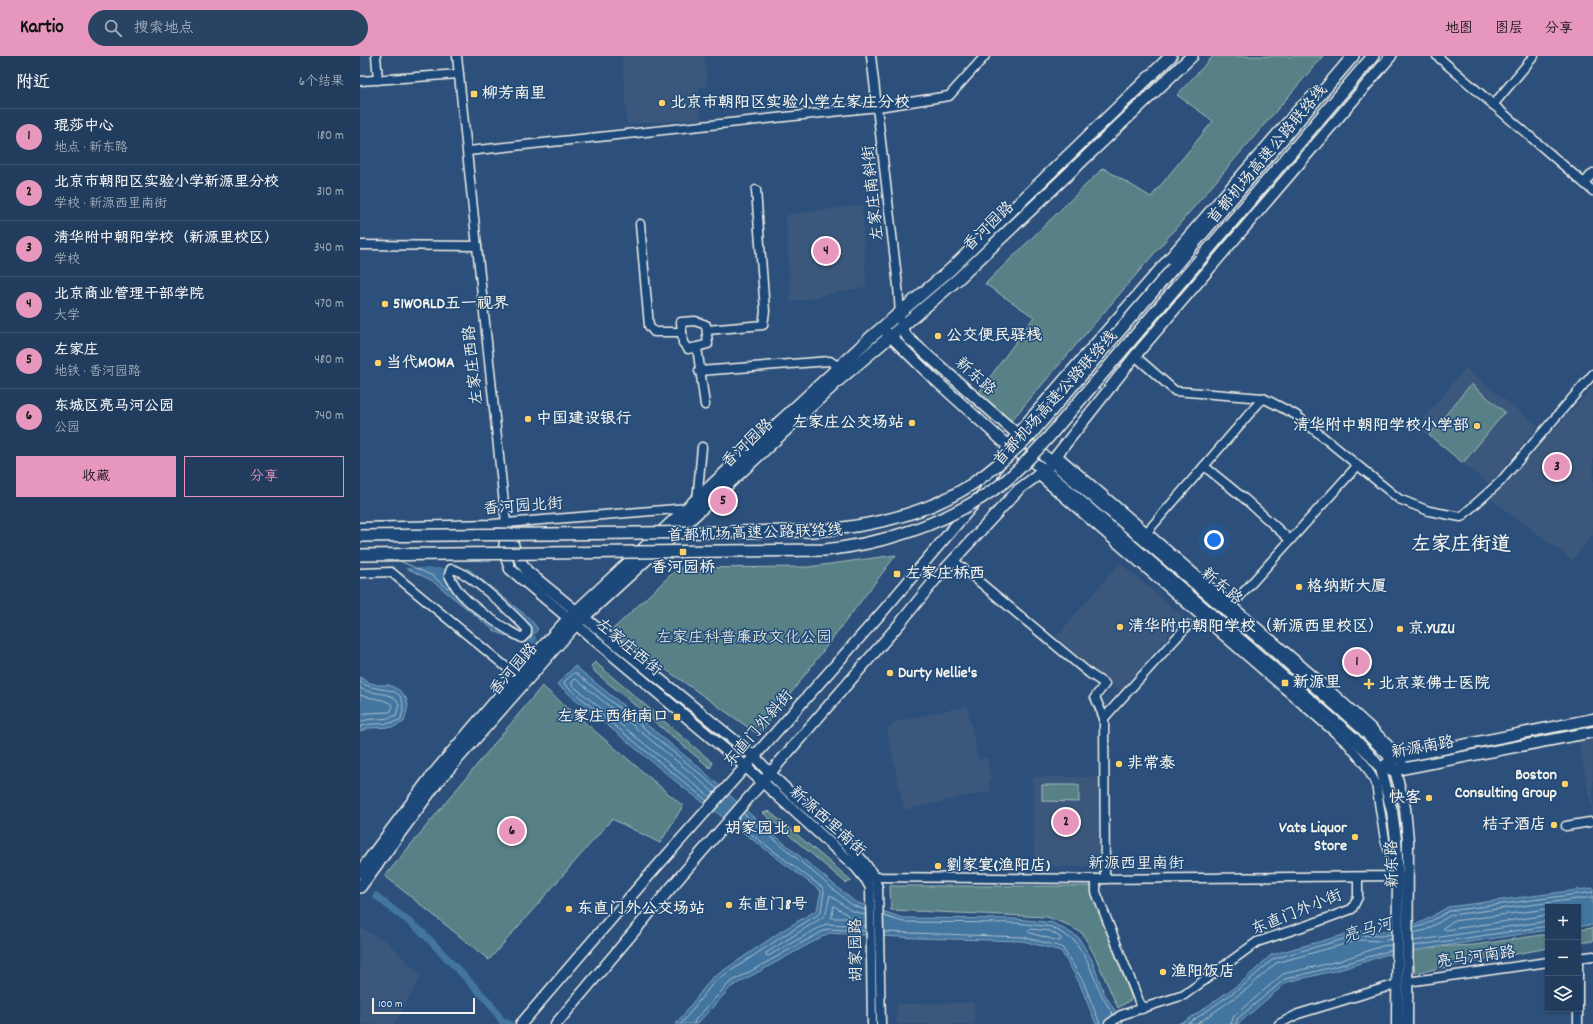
<!DOCTYPE html>
<html lang="zh">
<head>
<meta charset="utf-8">
<style>
  :root { --surface:#213c5c; --page:#294362; --text:#f1f3f6; --muted:#a2adbb; --line:#3e5672; --accent:#e797bd }
  body { margin:0; font-family:Dekko,"LXGW WenKai TC",sans-serif; background:var(--page); color:var(--text) }
  .controls { position:absolute; right:12px; bottom:12px; display:grid; overflow:hidden; border-radius:0px; box-shadow:0 1px 3px #0004 }
  .controls button { width:36px; height:36px; display:grid; place-items:center; padding:0; border:0; border-bottom:1px solid var(--line); background:var(--surface); color:var(--text); font:20px sans-serif }
  .scale { position:absolute; left:12px; bottom:10px; width:103px; box-sizing:border-box; padding-left:4px; border:2px solid #f4f1e8; border-top:0; font-size:11px; line-height:14px; white-space:nowrap; color:#f4f1e8; -webkit-text-stroke:3px #1f4a7a; paint-order:stroke }
  .you { position:absolute; left:854px; top:484px; width:14px; height:14px; margin:-10px; border:3px solid #fff; border-radius:50%; background:#1a73e8; box-shadow:0 0 0 6px #1a73e833 }
  .badge { display:grid; place-items:center; width:26px; height:26px; border-radius:50%; background:var(--accent); color:#111; font-size:13px; font-weight:700 }
  .pin { position:absolute; translate:-50% -50%; border:2px solid #fff; box-shadow:0 1px 4px #0006 }
  .list { margin:0; padding:0; list-style:none }
  h2 { display:flex; justify-content:space-between; align-items:center; height:52px; margin:0; padding:0 16px; font-size:17px }
  h2 small { font-size:13px; font-weight:400; color:var(--muted) }
  .list li { display:grid; grid-template-columns:26px 1fr auto; gap:12px; align-items:center; box-sizing:border-box; height:56px; padding:0 16px; border-top:1px solid var(--line) }
  .list b { display:block; font-size:15px; white-space:nowrap }
  .list p { margin:0; font-size:13px; white-space:nowrap; color:var(--muted) }
  .list em { font-size:13px; font-style:normal; color:var(--muted) }
  .actions { display:flex; gap:8px; padding:12px 16px }
  .actions a { flex:1; padding:9px 0; border:1px solid var(--accent); border-radius:0px; text-align:center; font-size:14px; color:var(--accent) }
  .actions .main { background:var(--accent); color:#111 }
  .icon { flex:none; width:22px; height:22px; fill:none; stroke:currentColor; stroke-width:2; stroke-linecap:round; stroke-linejoin:round }
  .map { position:relative; flex:none; width:1233px; height:968px; overflow:hidden }
  header { display:flex; align-items:center; gap:24px; box-sizing:border-box; height:56px; padding:0 20px; background:var(--accent); color:#111 }
  header strong { font-size:19px }
  nav { display:flex; gap:22px; margin-inline-start:auto; font-size:14px }
  .search { width:280px; height:36px; background:var(--page); display:flex; align-items:center; gap:10px; box-sizing:border-box; padding:0 14px; border-radius:22px; color:var(--muted); font-size:15px }
  main { display:flex }
  aside { flex:1; background:var(--surface) }
  .map>svg:first-child { display:block }
  .built { fill:#3b587c }
  .green { fill:#598187; stroke:#a6b9b8 }
  .water { fill:#4375a0; stroke:#8aa7bd; fill-rule:evenodd }
  .pier { fill:#2c507b }
  .lines { fill:none; stroke-linecap:round; stroke-linejoin:round }
  .shore { stroke:#adbfcb; stroke-width:1 }
  .canal { stroke:#4375a0; stroke-width:7 }
  .minor-casing { stroke:#f4f1e8; stroke-width:11 }
  .major-casing { stroke:#f4f1e8; stroke-width:13 }
  .highway-casing { stroke:#f4f1e8; stroke-width:14 }
  .minor { stroke:#1f4a7a; stroke-width:8 }
  .major { stroke:#1f4a7a; stroke-width:10 }
  .highway { stroke:#1f4a7a; stroke-width:11 }
  .highway-bridge-casing { stroke:#f4f1e8; stroke-width:14; stroke-linecap:butt }
  .highway-bridge { stroke:#1f4a7a; stroke-width:11 }
  .poi-dot { fill:#ffd166; stroke:#1f4a7a; stroke-width:1.5 }
  .labels { text-anchor:middle; dominant-baseline:central; stroke-width:3; stroke-linejoin:round; paint-order:stroke }
  .poi-label { font-size:16px; font-weight:bold; fill:#f4f1e8; stroke:#1f4a7a; text-anchor:start }
  .street-label { font-size:16px; fill:#f4f1e8; stroke:#1f4a7a }
  .park-label { font-size:16px; fill:#dde0d9; stroke:#1f4a7a }
  .water-label { font-size:17px; font-style:italic; fill:#d9dedd; stroke:#1f4a7a }
  .district-label { font-size:20px; font-weight:bold; fill:#f4f1e8; stroke:#1f4a7a }
</style>
</head>
<body>
<header>
<strong>Kartio</strong>
<div class="search"><svg class="icon" aria-label="search" viewBox="0 0 24 24"><circle cx="10" cy="10" r="6"/><path d="M15 15l6 6"/></svg>搜索地点</div>
<nav><a>地图</a><a>图层</a><a>分享</a></nav>
</header>
<main>
<aside>
<h2>附近<small>6个结果</small></h2>
<ul class="list">
<li><span class="badge">1</span><div><b>琨莎中心</b><p>地点 · 新东路</p></div><em>180 m</em></li>
<li><span class="badge">2</span><div><b>北京市朝阳区实验小学新源里分校</b><p>学校 · 新源西里南街</p></div><em>310 m</em></li>
<li><span class="badge">3</span><div><b>清华附中朝阳学校（新源里校区）</b><p>学校</p></div><em>340 m</em></li>
<li><span class="badge">4</span><div><b>北京商业管理干部学院</b><p>大学</p></div><em>470 m</em></li>
<li><span class="badge">5</span><div><b>左家庄</b><p>地铁 · 香河园路</p></div><em>480 m</em></li>
<li><span class="badge">6</span><div><b>东城区亮马河公园</b><p>公园</p></div><em>740 m</em></li>
</ul>
<div class="actions"><a class="main">收藏</a><a>分享</a></div>
</aside>
<div class="map">
<svg width="1233" height="968" viewBox="0 0 1233 968">
  <rect width="100%" height="100%" fill="#2c507b"/>
  <filter id="ink" filterUnits="userSpaceOnUse"><feTurbulence type="fractalNoise" baseFrequency=".025" numOctaves="2"/><feDisplacementMap in="SourceGraphic" scale="8" xChannelSelector="R" yChannelSelector="G"/><feConvolveMatrix kernelMatrix="1 2 1 2 8 2 1 2 1" color-interpolation-filters="sRGB"/></filter>
  <g filter="url(#ink)">
    <g class="built">
      <polygon points="262,0 345,0 347,30 339,31 340,63 267,68"/>
      <polygon points="502,149 506,231 431,246 426,159"/>
      <polygon points="1105,312 1178,370 1130,429 1057,371"/>
      <polygon points="1233,331 1233,479 1212,504 1131,443"/>
      <polygon points="760,507 824,561 760,635 696,581"/>
      <polygon points="607,650 618,703 627,702 631,724 628,725 631,735 544,754 527,673 534,666"/>
      <polygon points="1233,681 1233,758 1218,684"/>
      <polygon points="673,721 738,721 739,810 674,811"/>
      <polygon points="0,872 27,886 61,920 34,968 0,968"/>
      <polygon points="614,947 614,968 537,968 537,948"/>
    </g>
    <g class="green">
      <polygon points="853,0 963,0 651,365 619,336 674,261 625,228 743,112 791,141 853,65 817,39"/>
      <polygon points="1111,328 1145,356 1103,407 1069,379"/>
      <polygon points="536,499 399,679 251,575 318,512 448,511"/>
      <polygon points="235,606 353,707 350,712 235,616 231,610"/>
      <polygon points="182,630 323,750 300,787 252,763 129,904 25,820"/>
      <polygon points="682,729 719,729 719,746 682,745"/>
      <polygon points="409,755 492,825 486,827 403,757"/>
      <polygon points="530,830 731,830 743,867 772,943 758,952 734,898 722,877 706,868 687,861 531,854"/>
      <polygon points="1233,872 1233,885 1218,887 1218,874"/>
      <polygon points="1188,878 1188,892 1055,917 1052,892 1114,889"/>
    </g>
    <g class="water">
      <path d="M0,490l106,21 63,51 9,11 -13,16 -30,-14 -64,-51zM91,513h5l71,60 -5,9 -62,-45z"/>
      <polygon points="215,610 341,713 401,768 495,846 543,862 657,863 693,867 718,881 731,902 744,937 763,968 736,968 719,926 701,895 663,885 558,882 469,877 371,931 337,968 316,968 351,923 420,876 457,854 461,835 324,732 197,628"/>
      <polygon points="0,621 7,626 18,629 29,629 39,634 46,642 48,649 44,666 33,671 8,672 0,676"/>
      <polygon points="1233,832 1233,869 1218,870 1218,851 1188,851 1188,874 1025,899 982,913 927,926 878,968 817,968 826,965 882,926 911,899 998,875 1022,876 1062,866 1088,851"/>
    </g>
    <polygon class="pier" points="0,488 36,488 107,510 110,512 41,512 22,504 0,504"/>
    <g class="lines">
      <g class="shore">
        <polyline points="40,505 73,520 87,532 90,531"/>
        <path d="M0,626c20,14 51,-2 41,37 -13,8 -28,2 -41,8"/>
        <path d="M0,632c12,8 35,2 39,17l-3,10c-11,7 -24,1 -36,7"/>
        <path d="M0,639c9,4 27,3 33,11l-2,5 -2,1 -22,1 -7,2"/>
        <polyline points="350,741 212,629 212,626 215,623 217,624 335,720 354,737"/>
        <polyline points="347,745 205,629 204,626 214,617 216,617 338,716 357,733"/>
        <polyline points="383,757 492,849 505,854"/>
        <polygon points="474,850 488,859 488,862 472,862"/>
        <polyline points="1188,853 1093,865 1083,872 1086,874 1188,859"/>
        <polyline points="505,859 490,854 470,839 466,857 463,861 406,897 406,899 408,900 466,868 506,870"/>
        <polyline points="524,860 543,866 657,867 692,871 715,885 727,904 741,938 753,959"/>
        <polyline points="1054,872 1064,869 1089,855 1233,836"/>
        <polygon points="670,873 690,875 700,881 701,884 699,885 670,877 668,875"/>
        <polyline points="524,876 663,881 702,891 723,925 740,968"/>
        <polyline points="1053,877 1066,874 1091,859 1233,841"/>
        <polyline points="1053,885 1188,865"/>
        <polyline points="1053,890 1188,870"/>
        <polyline points="321,968 354,926 423,880 459,858 461,855 464,836 463,832 375,766"/>
        <polyline points="334,968 335,964 369,927 467,873 506,875"/>
        <polyline points="828,968 884,929 913,903 998,879 1021,880 1032,878"/>
        <polyline points="837,968 887,933 916,907 999,884 1021,885 1032,883"/>
        <polyline points="871,968 874,960 923,918 979,905 1022,890 1032,889"/>
        <polyline points="876,968 877,963 925,923 981,909 1032,894"/>
      </g>
      <g class="canal">
        <polyline points="160,584 173,584 168,572"/>
        <polyline points="16,840 62,876 129,946 142,965 150,968"/>
      </g>
      <defs>
        <g id="minor">
          <polyline points="16,0 18,24"/>
          <polyline points="97,0 146,467"/>
          <polyline points="511,0 538,230 541,272"/>
          <polyline points="1077,0 1233,135"/>
          <polyline points="0,25 99,18"/>
          <polyline points="1133,49 1174,0"/>
          <polyline points="108,95 518,51 589,40 625,0"/>
          <polyline points="1224,127 1233,117"/>
          <polyline points="280,168 289,270 294,276 322,276"/>
          <polyline points="0,189 117,190"/>
          <polyline points="347,274 403,269 405,255 396,134"/>
          <polyline points="337,291 328,293 323,287 321,266 335,265 346,269 348,288 337,291 345,349"/>
          <polyline points="775,300 815,335 903,342 936,359 1039,443 1069,455 1101,461 1140,426 1233,318"/>
          <polyline points="339,315 470,305 479,311"/>
          <polyline points="697,399 961,626 1014,674 1041,702 1044,712"/>
          <polyline points="844,410 886,444 930,484"/>
          <polyline points="337,445 342,391"/>
          <polyline points="0,471 133,468 328,452"/>
          <polyline points="787,476 903,342"/>
          <polyline points="593,504 730,618 745,628 735,641 744,662 745,823"/>
          <path d="M91,513c15,0 64,47 76,60v4l-5,5c-19,-10 -47,-29 -61,-44 -5,-6 -9,-13 -12,-19z"/>
          <polyline points="0,517 31,516 157,620"/>
          <polyline points="872,549 997,410"/>
          <polyline points="744,662 828,569"/>
          <polyline points="1206,770 1230,766"/>
          <polyline points="504,821 510,832 512,968"/>
          <polyline points="509,821 736,823 1038,820 1025,784 1016,728 1006,710 988,688 677,418"/>
          <polyline points="514,822 518,831 521,968"/>
          <polyline points="736,823 736,836 782,953"/>
          <polyline points="1218,902 1233,900"/>
          <polyline points="1047,926 1188,906"/>
          <polyline points="749,968 761,959 824,939 897,886 954,867 992,853 998,841 998,821"/>
          <polyline points="919,968 938,958 1037,928"/>
          <polyline points="1218,968 1218,902"/>
        </g>
        <g id="major">
          <polyline points="522,272 573,322 648,390 685,414 992,680 1009,698 1021,713 1032,755 1036,784 1038,820 1037,968"/>
          <polyline points="541,272 548,282 657,378 692,406 922,602 1001,672 1032,703 1045,752 1048,784 1047,968"/>
          <polyline points="146,467 144,496 150,513 386,711 496,811 504,821"/>
          <path d="M148,473l9,27 10,15 228,186c21,24 45,45 69,66 18,17 38,33 50,55"/>
          <polyline points="1021,713 1032,703 1233,663"/>
          <polyline points="1031,714 1036,714 1233,676"/>
          <polyline points="161,968 277,833 524,554 624,436 648,390 657,378 939,53 954,39"/>
          <polyline points="196,968 320,821 541,566 575,524 659,433 685,414 775,300 1031,0"/>
        </g>
        <g id="highway">
          <polyline points="814,211 993,0"/>
          <polyline points="825,221 1013,0"/>
          <polyline points="0,816 71,721 162,614 209,562 511,281 590,214 811,0"/>
          <polyline points="0,831 77,726 216,568 351,444 480,323 598,223 832,0"/>
        </g>
      </defs>
      <use href="#minor" class="minor-casing"/>
      <use href="#major" class="major-casing"/>
      <use href="#highway" class="highway-casing"/>
      <use href="#minor" class="minor"/>
      <use href="#major" class="major"/>
      <use href="#highway" class="highway"/>
      <defs>
        <g id="highway-bridge">
          <path d="M0,480l453,-5c54,-4 113,-16 159,-47 22,-15 41,-32 60,-51l142,-166"/>
          <path d="M0,499l465,-5c62,-7 122,-27 174,-64 18,-13 33,-31 48,-47l138,-162"/>
        </g>
      </defs>
      <use href="#highway-bridge" class="highway-bridge-casing"/>
      <use href="#highway-bridge" class="highway-bridge"/>
    </g>
  </g>
  <g class="poi-dot">
    <rect x="110" y="34" width="8" height="8" rx="2"/>
    <circle cx="302" cy="47" r="4"/>
    <circle cx="25" cy="248" r="4"/>
    <circle cx="578" cy="280" r="4"/>
    <circle cx="18" cy="307" r="4"/>
    <circle cx="168" cy="363" r="4"/>
    <circle cx="552" cy="367" r="4"/>
    <circle cx="1117" cy="370" r="4"/>
    <rect x="319" y="492" width="8" height="8" rx="2"/>
    <rect x="533" y="514" width="8" height="8" rx="2"/>
    <circle cx="939" cy="531" r="4"/>
    <circle cx="760" cy="571" r="4"/>
    <circle cx="1040" cy="573" r="4"/>
    <circle cx="530" cy="617" r="4"/>
    <rect x="921" y="623" width="8" height="8" rx="2"/>
    <path d="M1007 622h4v4h4v4h-4v4h-4v-4h-4v-4h4z"/>
    <rect x="313" y="657" width="8" height="8" rx="2"/>
    <circle cx="759" cy="708" r="4"/>
    <circle cx="1205" cy="728" r="4"/>
    <circle cx="1069" cy="742" r="4"/>
    <circle cx="1194" cy="769" r="4"/>
    <rect x="433" y="769" width="8" height="8" rx="2"/>
    <circle cx="995" cy="781" r="4"/>
    <circle cx="578" cy="810" r="4"/>
    <circle cx="369" cy="849" r="4"/>
    <circle cx="209" cy="853" r="4"/>
    <circle cx="803" cy="916" r="4"/>
  </g>
  <g class="labels">
    <g class="poi-label">
      <text x="122" y="38">柳芳南里</text>
      <text x="310" y="47">北京市朝阳区实验小学左家庄分校</text>
      <text x="33" y="248">51WORLD五一视界</text>
      <text x="586" y="280">公交便民驿栈</text>
      <text x="26" y="307">当代MOMA</text>
      <text x="176" y="363">中国建设银行</text>
      <text x="544" y="367" text-anchor="end">左家庄公交场站</text>
      <text x="1109" y="370" text-anchor="end">清华附中朝阳学校小学部</text>
      <text x="323" y="512" text-anchor="middle">香河园桥</text>
      <text x="545" y="518">左家庄桥西</text>
      <text x="947" y="531">格纳斯大厦</text>
      <text x="768" y="571">清华附中朝阳学校（新源西里校区）</text>
      <text x="1048" y="573">京.YUZU</text>
      <text x="538" y="617">Durty Nellie's</text>
      <text x="933" y="627">新源里</text>
      <text x="1018" y="628">北京莱佛士医院</text>
      <text x="309" y="661" text-anchor="end">左家庄西街南口</text>
      <text x="767" y="708">非常泰</text>
      <text x="1197" y="719" text-anchor="end">Boston<tspan x="1197" dy="18">Consulting Group</tspan></text>
      <text x="1061" y="742" text-anchor="end">快客</text>
      <text x="1186" y="769" text-anchor="end">桔子酒店</text>
      <text x="987" y="772" text-anchor="end">Vats Liquor<tspan x="987" dy="18">Store</tspan></text>
      <text x="429" y="773" text-anchor="end">胡家园北</text>
      <text x="586" y="810">劉家宴(渔阳店)</text>
      <text x="377" y="849">东直门8号</text>
      <text x="217" y="853">东直门外公交场站</text>
      <text x="811" y="916">渔阳饭店</text>
    </g>
    <g class="street-label">
      <text transform="translate(908 99) rotate(-50)">首都机场高速公路联络线</text>
      <text transform="translate(514 137) rotate(-96)">左家庄南斜街</text>
      <text transform="translate(629 171) rotate(-44)">香河园路</text>
      <text transform="translate(114 309) rotate(-96)">左家庄西路</text>
      <text transform="translate(615 321) rotate(42)">新东路</text>
      <text transform="translate(696 343) rotate(-48)">首都机场高速公路联络线</text>
      <text transform="translate(388 388) rotate(-43)">香河园路</text>
      <text transform="translate(163 451) rotate(-4)">香河园北街</text>
      <text transform="translate(395 478) rotate(-2)">首都机场高速公路联络线</text>
      <text transform="translate(861 531) rotate(40)">新东路</text>
      <text transform="translate(268 592) rotate(40)">左家庄西街</text>
      <text transform="translate(154 614) rotate(-49)">香河园路</text>
      <text transform="translate(399 673) rotate(-49)">东直门外斜街</text>
      <text transform="translate(1063 692) rotate(-10)">新源南路</text>
      <text transform="translate(467 766) rotate(42)">新源西里南街</text>
      <text x="776" y="808">新源西里南街</text>
      <text transform="translate(1033 808) rotate(-91)">新东路</text>
      <text transform="translate(937 857) rotate(-22)">东直门外小街</text>
      <text transform="translate(497 894) rotate(-91)">胡家园路</text>
      <text transform="translate(1116 902) rotate(-8)">亮马河南路</text>
    </g>
    <g class="park-label">
      <text x="384" y="582">左家庄科普廉政文化公园</text>
    </g>
    <g class="water-label">
      <text transform="translate(1008 876) rotate(-16)">亮马河</text>
    </g>
    <g class="district-label">
      <text x="1101" y="490">左家庄街道</text>
    </g>
  </g>
</svg>
<div class="controls">
<button>+</button>
<button>−</button>
<button><svg class="icon" aria-label="layers" viewBox="0 0 24 24"><path d="M12 4l9 5-9 5-9-5zM3 14l9 5 9-5"/></svg></button>
</div>
<div class="scale">100 m</div>
<div class="you"></div>
<div class="pin badge" style="left:997px;top:606px">1</div>
<div class="pin badge" style="left:706px;top:766px">2</div>
<div class="pin badge" style="left:1197px;top:411px">3</div>
<div class="pin badge" style="left:466px;top:195px">4</div>
<div class="pin badge" style="left:363px;top:445px">5</div>
<div class="pin badge" style="left:152px;top:775px">6</div>
</div>
</main>
</body>
</html>
